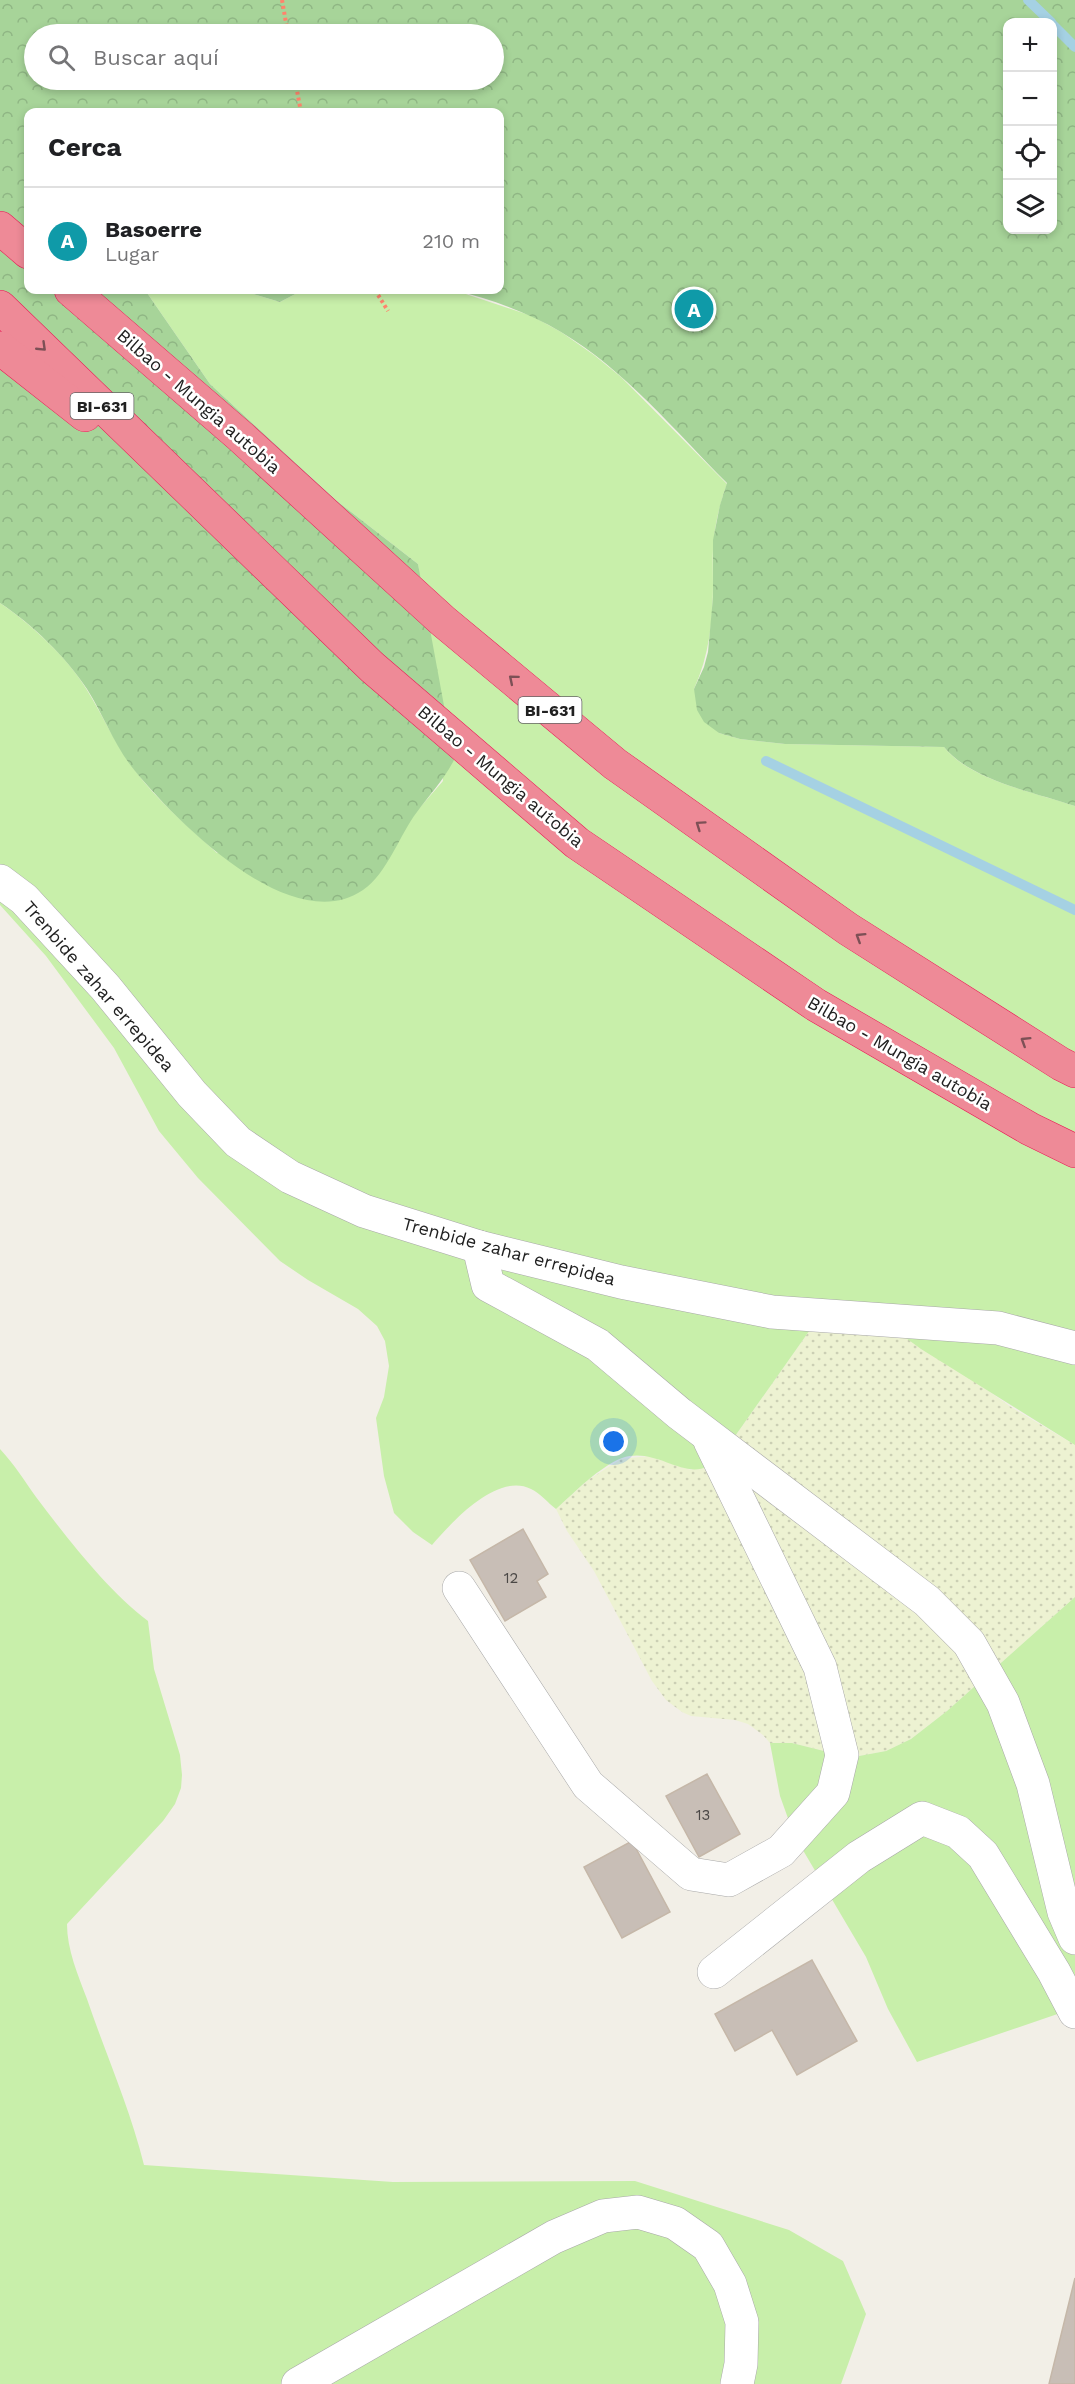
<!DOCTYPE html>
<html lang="es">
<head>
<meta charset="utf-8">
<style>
  :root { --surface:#fff; --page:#f2f2f2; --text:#202124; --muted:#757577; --line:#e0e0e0; --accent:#0b8043 }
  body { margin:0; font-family:"Work Sans",sans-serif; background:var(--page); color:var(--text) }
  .controls { position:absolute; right:18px; top:18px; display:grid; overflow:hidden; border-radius:12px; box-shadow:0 3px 9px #0003 }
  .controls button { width:54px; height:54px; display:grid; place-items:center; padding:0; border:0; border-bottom:2px solid var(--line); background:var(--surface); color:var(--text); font:30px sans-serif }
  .you { position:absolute; left:614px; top:1442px; width:21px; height:21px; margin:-15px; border:4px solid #fff; border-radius:50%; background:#1a73e8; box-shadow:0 0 0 9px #1a73e833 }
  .badge { display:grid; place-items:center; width:39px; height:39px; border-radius:50%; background:var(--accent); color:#fff; font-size:20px; font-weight:700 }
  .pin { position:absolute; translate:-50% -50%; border:3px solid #fff; box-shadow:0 2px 6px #0006 }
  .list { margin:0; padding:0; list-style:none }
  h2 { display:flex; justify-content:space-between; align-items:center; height:78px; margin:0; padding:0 24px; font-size:26px }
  h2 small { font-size:20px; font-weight:400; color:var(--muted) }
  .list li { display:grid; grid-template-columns:39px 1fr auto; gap:18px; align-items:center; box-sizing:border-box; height:108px; padding:0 24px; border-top:2px solid var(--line) }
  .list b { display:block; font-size:22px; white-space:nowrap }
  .list p { margin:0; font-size:20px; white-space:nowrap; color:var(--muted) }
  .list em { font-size:20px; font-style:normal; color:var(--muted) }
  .icon { flex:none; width:33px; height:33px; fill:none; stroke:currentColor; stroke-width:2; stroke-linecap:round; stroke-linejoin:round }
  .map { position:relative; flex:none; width:1075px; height:2384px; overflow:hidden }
  .search { position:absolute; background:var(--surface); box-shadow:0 3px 9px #0003; left:24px; top:24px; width:480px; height:66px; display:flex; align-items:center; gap:15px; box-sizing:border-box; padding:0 21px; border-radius:33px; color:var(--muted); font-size:22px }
  .panel { position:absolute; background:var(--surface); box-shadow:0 3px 9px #0003; left:24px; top:108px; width:480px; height:186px; border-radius:12px }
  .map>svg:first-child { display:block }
  .farmland { fill:url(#farmland-dots) }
  .grass { fill:#c8efaa }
  .forest { fill:url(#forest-crowns); fill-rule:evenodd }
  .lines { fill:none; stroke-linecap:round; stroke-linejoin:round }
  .stream { stroke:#a5d1e3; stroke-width:10 }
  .building { fill:#c8beb6; stroke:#c5b7a8; stroke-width:1.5 }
  .minor-casing { stroke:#a8a8a8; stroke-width:34 }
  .highway-casing { stroke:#e91b56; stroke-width:34 }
  .path { stroke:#ff846c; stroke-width:4; stroke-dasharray:3 3; stroke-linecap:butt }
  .minor { stroke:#fff; stroke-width:33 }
  .highway { stroke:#ee8a97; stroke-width:33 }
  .oneway { stroke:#7d5056 }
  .labels { text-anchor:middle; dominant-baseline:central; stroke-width:5; stroke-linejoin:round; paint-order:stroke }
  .number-label { font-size:15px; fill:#4b4846 }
  .shield { fill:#fff; stroke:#646464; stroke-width:1.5 }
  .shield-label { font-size:16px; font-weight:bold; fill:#212121 }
  .street-label { font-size:18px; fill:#212121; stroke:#fff }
</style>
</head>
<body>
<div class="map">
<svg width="1075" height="2384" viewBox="0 0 1075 2384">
  <defs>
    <pattern id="farmland-dots" width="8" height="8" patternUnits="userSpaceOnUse" patternTransform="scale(1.5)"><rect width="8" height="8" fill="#edf2d2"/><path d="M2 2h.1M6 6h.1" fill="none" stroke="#cbcfb4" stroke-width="1.8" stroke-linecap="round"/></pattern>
    <pattern id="forest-crowns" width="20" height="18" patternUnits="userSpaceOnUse" patternTransform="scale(1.5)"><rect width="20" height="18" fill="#a7d499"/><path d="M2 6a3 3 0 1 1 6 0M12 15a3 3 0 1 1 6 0" fill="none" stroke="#8fb684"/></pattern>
  </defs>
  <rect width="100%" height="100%" fill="#f2efe7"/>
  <polygon class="farmland" points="873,1309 1011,1407 1075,1445 1075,1597 947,1711 911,1739 886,1751 859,1756 840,1755 792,1743 770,1743 763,1735 748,1724 735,1720 691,1716 682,1712 666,1700 652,1681 594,1571 567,1531 556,1509 588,1480 621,1459 649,1456 691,1470 721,1456 824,1310"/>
  <g class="grass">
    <path d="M145,290h95l40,12 23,-12h151l78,26 29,16 33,23 27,22 106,107c-6,17 -11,35 -13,54 -2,15 -1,31 -1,47 0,36 -4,71 -19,104l25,44 21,6 45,5 159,3c27,34 91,45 131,59v639l-154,-96 -26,-19 -71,-20 -103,146c-31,35 -60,-11 -99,2 -23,9 -47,34 -66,51 -8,-6 -16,-16 -25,-20 -34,-17 -79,33 -99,56l-19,-13 -19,-19 -10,-37 -8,-58 8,-21 5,-31 -4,-25 -8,-15 -19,-17 -50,-29 -28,-19 -82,-83 -39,-47 -45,-83 -68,-92 -46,-51v-302c30,20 69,56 87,87 16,26 28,54 47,79 23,32 55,58 83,84l199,-41 27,-31 -25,-217 -81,-63 -127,-117z"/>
    <path d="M0,1449c14,15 24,31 36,48 31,41 71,93 112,124l6,48 26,86 2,20 -1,13 -6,16 -12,17 -96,103c0,26 11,51 20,75 19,56 43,109 57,166l249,17 242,-1 154,49 54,31 23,53 -25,70h-841z"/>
    <polygon points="1075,1597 1075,2008 917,2062 888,2009 866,1957 794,1835 780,1796 770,1743 792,1743 840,1755 859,1756 886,1751 911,1739 947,1711"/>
  </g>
  <g class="forest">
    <path d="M0,0h1075v806c-41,-14 -103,-25 -131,-59l-159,-3 -45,-5 -21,-6 -15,-11 -7,-12 -3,-21 10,-22 4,-15 5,-55v-57l7,-35 7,-22c-52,-52 -102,-113 -166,-151 -33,-20 -71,-33 -107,-42h46v-178h-472v178h117l65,94 127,117 81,63 36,196c-11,21 -24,34 -37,52 -17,22 -30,62 -54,78 -71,49 -186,-68 -228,-119 -20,-24 -31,-55 -48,-82 -21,-32 -55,-65 -87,-86zM1008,22h44v208h-44zM34,34h460v46h-460z"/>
    <polygon points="240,290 303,290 280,302"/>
  </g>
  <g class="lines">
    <g class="stream">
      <polyline points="1028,0 1051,22"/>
      <polyline points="1052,24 1075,47"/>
      <polyline points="766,761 1075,910"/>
    </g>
  </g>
  <g class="building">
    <polygon points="523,1529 548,1574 537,1581 546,1597 505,1621 470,1560"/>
    <polygon points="707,1774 740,1834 699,1857 666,1796"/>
    <polygon points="632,1841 670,1912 622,1938 584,1867"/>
    <polygon points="812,1960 857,2041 797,2075 772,2030 735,2051 715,2014"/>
    <polygon points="1075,2278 1075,2384 1049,2384"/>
  </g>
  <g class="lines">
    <defs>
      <g id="minor">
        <polyline points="0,881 24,899 105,987 192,1094 238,1142 290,1177 364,1211 479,1247 621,1282 772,1312 998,1328 1075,1348"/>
        <polyline points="479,1247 488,1285 598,1345 680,1414 927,1601 969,1643 1003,1703 1033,1784 1064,1912 1075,1938"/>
        <polyline points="459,1588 588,1785 691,1874 729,1880 781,1851 833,1793 842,1755 820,1667 710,1441"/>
        <polyline points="714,1972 859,1857 922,1818 958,1832 983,1855 1054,1972 1075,2012"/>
        <polyline points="298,2384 554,2237 603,2216 638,2212 675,2223 708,2246 730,2284 742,2322 741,2364 737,2384"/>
      </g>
      <g id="highway">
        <polyline points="0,228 28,252"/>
        <polyline points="71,290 240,436 443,621 615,764 848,929 1061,1064 1075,1071"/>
        <polyline points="0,307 372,667 577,843 816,1005 1030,1129 1075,1151"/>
        <polyline points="0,348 85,415"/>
      </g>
    </defs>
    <use href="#minor" class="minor-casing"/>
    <use href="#highway" class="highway-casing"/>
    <g class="path">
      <polyline points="282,0 288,34"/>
      <polyline points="295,80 301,112"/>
      <polyline points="375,290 388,311"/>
    </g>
    <use href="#minor" class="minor"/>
    <use href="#highway" class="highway"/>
  </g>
  <defs><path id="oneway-chevron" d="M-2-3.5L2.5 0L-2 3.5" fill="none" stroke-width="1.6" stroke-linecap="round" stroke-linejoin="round" transform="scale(1.5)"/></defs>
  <g class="oneway">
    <use href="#oneway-chevron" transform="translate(42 347) rotate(44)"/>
    <use href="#oneway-chevron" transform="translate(513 679) rotate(-140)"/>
    <use href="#oneway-chevron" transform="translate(700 825) rotate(-145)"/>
    <use href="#oneway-chevron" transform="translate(860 937) rotate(-148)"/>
    <use href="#oneway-chevron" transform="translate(1025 1041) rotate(-148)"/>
  </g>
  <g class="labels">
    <g class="number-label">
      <text x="511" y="1578">12</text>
      <text x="703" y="1815">13</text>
    </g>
    <g class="shield">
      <rect x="70.5" y="393" width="63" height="26" rx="4.5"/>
      <rect x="518.5" y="697" width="63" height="26" rx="4.5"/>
    </g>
    <g class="shield-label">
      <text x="102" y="406">BI-631</text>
      <text x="550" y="710">BI-631</text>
    </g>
    <g class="street-label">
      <text transform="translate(199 401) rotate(41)">Bilbao - Mungia autobia</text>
      <text transform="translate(501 776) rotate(40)">Bilbao - Mungia autobia</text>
      <text transform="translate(99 986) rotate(49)">Trenbide zahar errepidea</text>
      <text transform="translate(900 1053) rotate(30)">Bilbao - Mungia autobia</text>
      <text transform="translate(509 1251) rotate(15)">Trenbide zahar errepidea</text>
    </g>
  </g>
</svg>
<div class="controls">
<button>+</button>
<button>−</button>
<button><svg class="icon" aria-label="locate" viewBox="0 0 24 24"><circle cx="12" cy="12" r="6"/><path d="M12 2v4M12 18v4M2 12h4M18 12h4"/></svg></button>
<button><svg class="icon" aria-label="layers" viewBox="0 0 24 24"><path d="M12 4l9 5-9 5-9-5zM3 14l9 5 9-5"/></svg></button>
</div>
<div class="you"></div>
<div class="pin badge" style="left:694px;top:309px;background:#0f9aa8">A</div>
<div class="search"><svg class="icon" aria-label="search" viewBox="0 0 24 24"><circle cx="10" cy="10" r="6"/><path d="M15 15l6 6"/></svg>Buscar aquí</div>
<section class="panel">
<h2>Cerca<small></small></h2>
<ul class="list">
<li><span class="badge" style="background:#0f9aa8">A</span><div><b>Basoerre</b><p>Lugar</p></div><em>210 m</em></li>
</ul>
</section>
</div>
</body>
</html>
